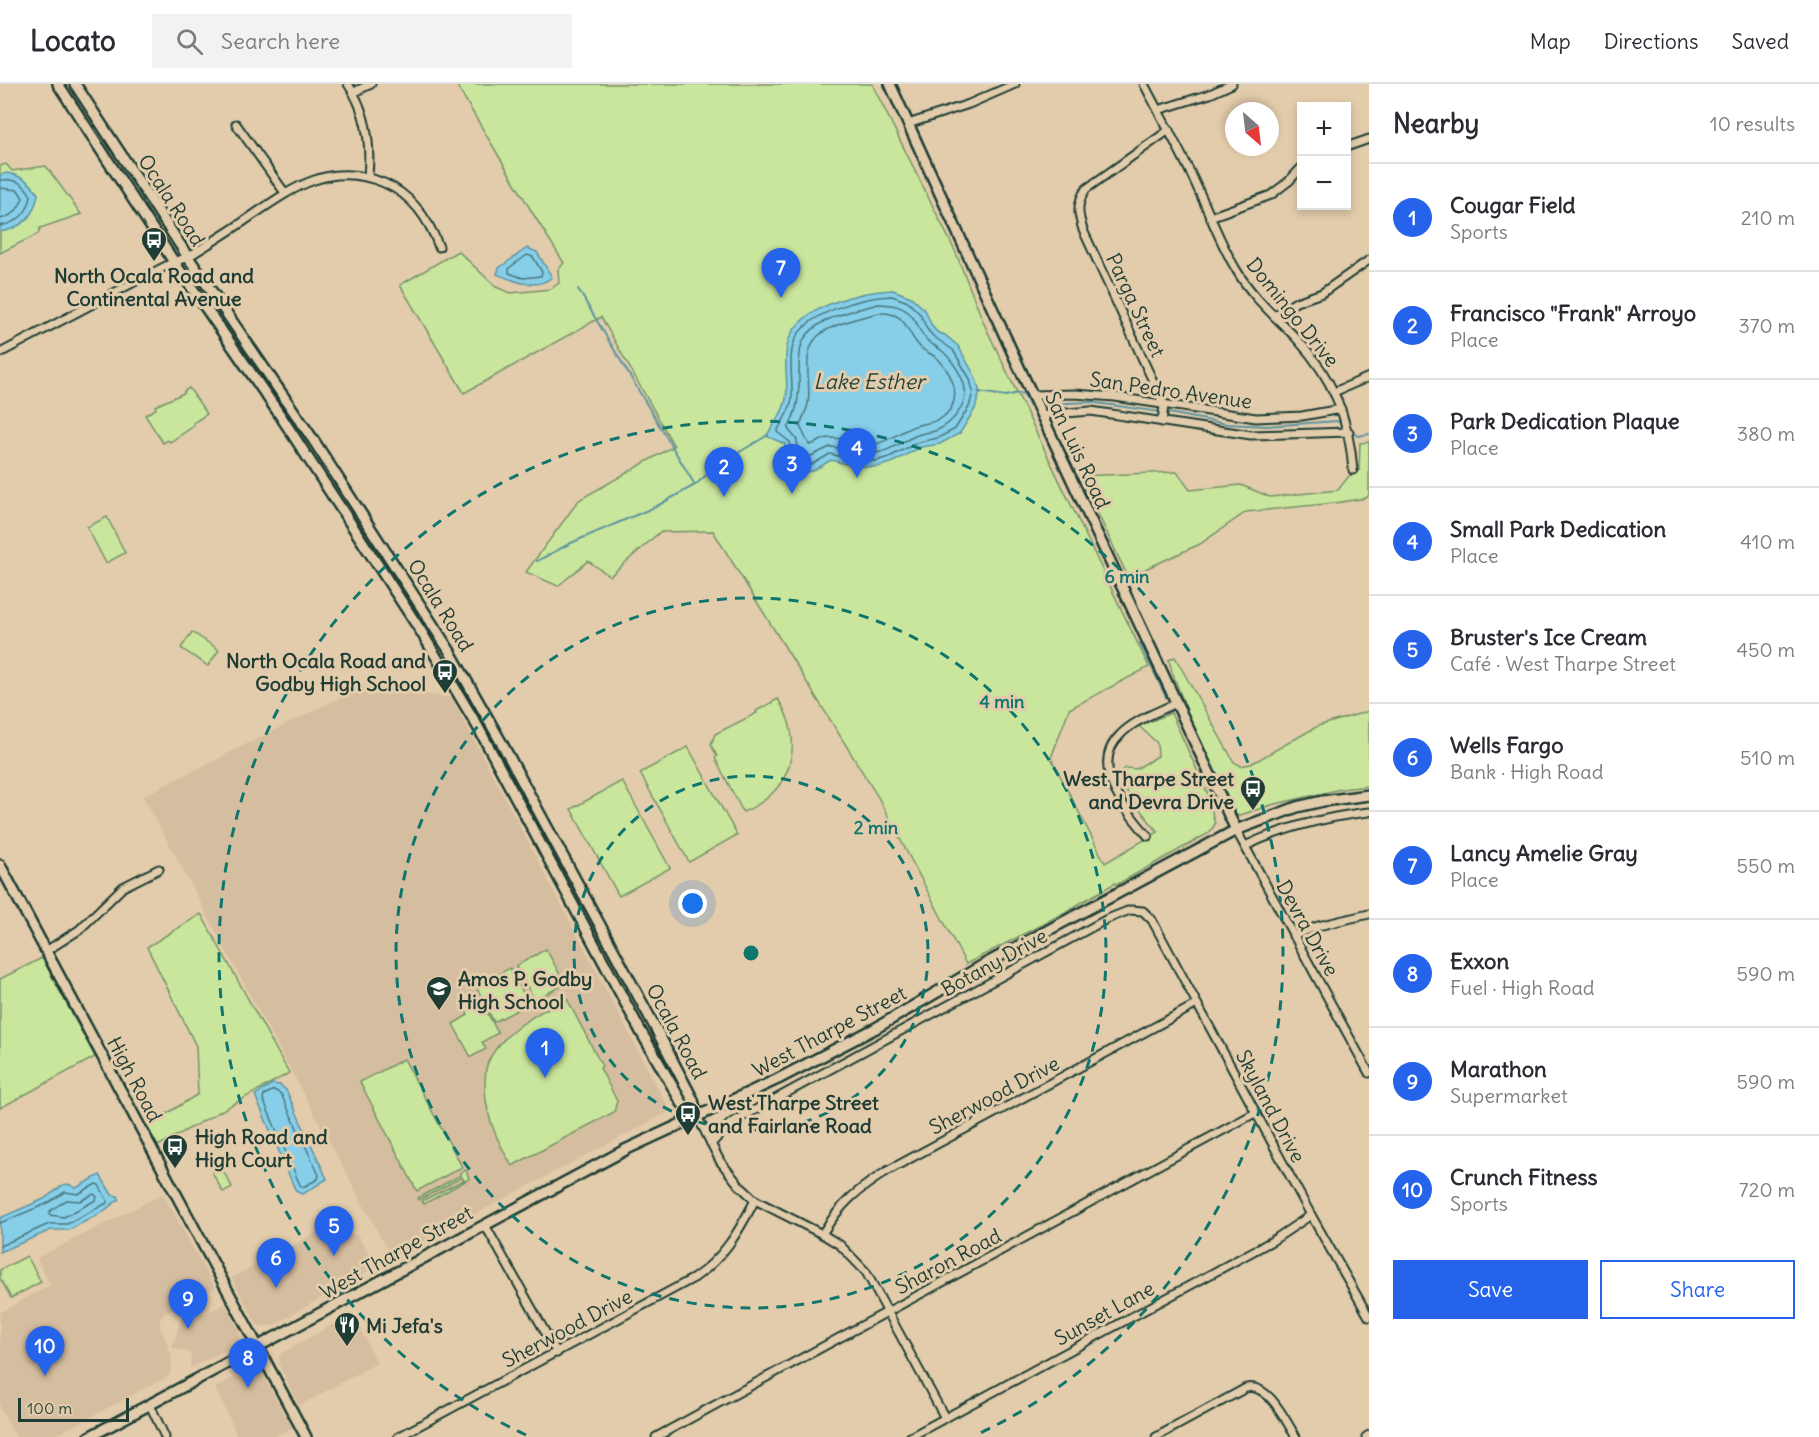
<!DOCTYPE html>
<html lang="en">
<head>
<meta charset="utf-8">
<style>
  :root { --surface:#fff; --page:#f2f2f3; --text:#2b2b33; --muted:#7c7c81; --line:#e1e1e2; --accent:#2563eb }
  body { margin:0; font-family:Delius,sans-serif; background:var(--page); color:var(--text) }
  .controls { position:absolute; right:18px; top:18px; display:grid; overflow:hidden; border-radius:0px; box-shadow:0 3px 9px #0003 }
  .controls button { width:54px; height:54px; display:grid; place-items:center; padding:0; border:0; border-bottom:2px solid var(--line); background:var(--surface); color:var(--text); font:30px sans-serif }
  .compass { position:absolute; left:1225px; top:18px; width:54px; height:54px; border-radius:50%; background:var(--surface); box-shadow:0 3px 9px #0003; rotate:152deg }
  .scale { position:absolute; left:18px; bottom:15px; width:111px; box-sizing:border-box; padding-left:6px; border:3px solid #1f3d34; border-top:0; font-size:16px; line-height:21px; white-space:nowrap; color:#1f3d34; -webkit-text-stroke:4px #e2ccab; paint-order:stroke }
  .you { position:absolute; left:693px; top:820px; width:21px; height:21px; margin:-15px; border:4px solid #fff; border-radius:50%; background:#1a73e8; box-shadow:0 0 0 9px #1a73e833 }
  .badge { display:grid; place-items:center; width:39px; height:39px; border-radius:50%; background:var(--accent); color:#fff; font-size:20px; font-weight:700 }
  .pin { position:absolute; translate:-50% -50px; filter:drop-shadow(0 2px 3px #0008) }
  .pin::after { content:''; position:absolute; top:32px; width:21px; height:18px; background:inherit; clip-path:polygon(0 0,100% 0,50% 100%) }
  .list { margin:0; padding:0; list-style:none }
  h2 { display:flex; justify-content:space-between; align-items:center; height:78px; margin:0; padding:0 24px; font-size:26px }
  h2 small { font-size:20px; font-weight:400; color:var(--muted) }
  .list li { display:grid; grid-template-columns:39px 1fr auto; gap:18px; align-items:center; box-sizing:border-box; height:108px; padding:0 24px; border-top:2px solid var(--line) }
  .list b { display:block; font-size:22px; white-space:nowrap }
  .list p { margin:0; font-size:20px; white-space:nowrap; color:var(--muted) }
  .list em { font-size:20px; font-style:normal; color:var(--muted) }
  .actions { display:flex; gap:12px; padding:18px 24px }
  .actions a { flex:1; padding:14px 0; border:2px solid var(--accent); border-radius:0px; text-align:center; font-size:21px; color:var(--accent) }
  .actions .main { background:var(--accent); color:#fff }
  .icon { flex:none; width:33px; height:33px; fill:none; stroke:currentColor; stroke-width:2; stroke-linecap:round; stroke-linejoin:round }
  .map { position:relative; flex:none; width:1369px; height:1353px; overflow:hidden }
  header { display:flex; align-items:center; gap:36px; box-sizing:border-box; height:84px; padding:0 30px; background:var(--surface); border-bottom:2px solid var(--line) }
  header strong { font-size:28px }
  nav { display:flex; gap:33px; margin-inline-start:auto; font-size:21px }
  .search { width:420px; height:54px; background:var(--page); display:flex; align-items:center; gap:15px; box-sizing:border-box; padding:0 21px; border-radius:0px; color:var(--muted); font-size:22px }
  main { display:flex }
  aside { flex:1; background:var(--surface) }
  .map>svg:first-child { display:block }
  .built { fill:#d5bd9f }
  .green { fill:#cae69d; stroke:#749268; stroke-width:1.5 }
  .water { fill:#87cee9; stroke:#5d94a1; stroke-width:1.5 }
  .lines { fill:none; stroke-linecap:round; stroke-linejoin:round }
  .shore { stroke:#49777c; stroke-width:1.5 }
  .stream { stroke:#5d94a1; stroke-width:2 }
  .street-casing { stroke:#1f3d34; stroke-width:11 }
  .secondary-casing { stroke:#1f3d34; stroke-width:14 }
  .street { stroke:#e2ccab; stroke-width:7 }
  .secondary { stroke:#e2ccab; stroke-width:9 }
  .ring { fill:none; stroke:#0f766e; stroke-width:3; stroke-dasharray:10 8 }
  .labels { text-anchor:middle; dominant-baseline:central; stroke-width:6; stroke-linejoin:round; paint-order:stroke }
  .street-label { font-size:20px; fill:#1f3d34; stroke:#e2ccab }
  .poi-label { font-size:20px; font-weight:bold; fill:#1f3d34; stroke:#e2ccab; text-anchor:start }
  .water-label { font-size:21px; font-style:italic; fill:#24443d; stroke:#e2ccab }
  .centre { fill:#0f766e; stroke:#e2ccab; stroke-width:3 }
  .ring-label { font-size:18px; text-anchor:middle; font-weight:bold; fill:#0f766e; stroke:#e2ccab; stroke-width:6; stroke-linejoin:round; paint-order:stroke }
</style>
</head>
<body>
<header>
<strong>Locato</strong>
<div class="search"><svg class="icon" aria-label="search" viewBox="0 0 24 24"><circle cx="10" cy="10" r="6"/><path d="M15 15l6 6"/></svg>Search here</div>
<nav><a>Map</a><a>Directions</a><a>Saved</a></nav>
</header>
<main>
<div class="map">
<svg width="1369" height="1353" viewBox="0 0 1369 1353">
  <rect width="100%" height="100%" fill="#e2ccab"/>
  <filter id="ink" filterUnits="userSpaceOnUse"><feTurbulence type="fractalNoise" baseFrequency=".0167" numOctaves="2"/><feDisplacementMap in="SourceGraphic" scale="12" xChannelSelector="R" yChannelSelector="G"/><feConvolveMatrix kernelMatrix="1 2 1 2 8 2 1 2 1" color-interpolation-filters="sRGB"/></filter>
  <g filter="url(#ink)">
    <g class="built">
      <polygon points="363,602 452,614 670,1027 392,1174 143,712"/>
      <polygon points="163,1110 215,1204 165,1229 160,1235 160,1245 167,1258 171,1271 172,1282 169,1292 52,1353 16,1353 0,1324 0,1229 50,1201 37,1174"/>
      <polygon points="325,1144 332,1155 345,1149 357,1151 377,1182 272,1242 261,1242 256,1239 232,1194"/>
      <polygon points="225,1220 240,1247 239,1257 235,1261 190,1284 191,1269 172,1264 184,1225 205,1230"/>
      <polygon points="353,1229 377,1279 299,1322 280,1283 279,1273 284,1268"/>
      <polygon points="258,1281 292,1344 273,1353 237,1353 230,1335 215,1304"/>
    </g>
    <g class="green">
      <polygon points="456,0 872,0 955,167 985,242 1149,583 1069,625 1051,674 1105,779 1158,748 1130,713 1118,691 1126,684 1136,685 1158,672 1157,659 1139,642 1171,629 1207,708 1215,740 1209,749 1116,801 1115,799 1060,831 966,880 878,713 713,447 660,448 610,492 588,477 558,502 526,488 579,416 674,362 601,233 464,309 400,201 458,167 496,203 511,209 551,205 559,199 558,186 564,179 532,128"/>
      <polygon points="6,80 12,87 46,82 81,130 40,144 38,150 0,169 0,82"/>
      <polygon points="189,304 207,330 193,339 194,342 170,358 168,356 163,359 145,331 156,325 155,322 184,309 184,307"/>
      <polygon points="1369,358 1369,411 1366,414 1335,419 1246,428 1200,460 1128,493 1080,392 1177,388 1190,406 1241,401 1270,413 1338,406 1349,392 1359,387 1360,359"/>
      <polygon points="107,433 125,469 106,479 87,443"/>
      <polygon points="192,548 219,566 208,582 181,564"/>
      <polygon points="1175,573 1234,678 1241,682 1251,680 1318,642 1369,627 1369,702 1341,705 1271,721 1237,732 1201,663 1172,588 1169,576"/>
      <path d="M778,615c28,44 14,93 -35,113l-28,-54 2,-2 -6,-11 4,-11 42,-21 -1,-2z"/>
      <polygon points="688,663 737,751 689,778 640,689"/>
      <polygon points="622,697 670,784 619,812 571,725"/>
      <polygon points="201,830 289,989 158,1062 147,1042 198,1010 196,962 147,863"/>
      <polygon points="546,865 565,900 535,916 516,882"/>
      <polygon points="42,874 95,973 0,1024 0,895"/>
      <polygon points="510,884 529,920 494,938 476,902"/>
      <polygon points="479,913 498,949 482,958 486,965 471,973 453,940 468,931 463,922"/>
      <path d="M567,915l35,67 -2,2 17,33 -3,11 -102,54c-15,-26 -26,-48 -27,-78 0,-7 0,-16 2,-23 11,-30 52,-54 80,-66z"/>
      <polygon points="404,975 462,1083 417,1107 360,998"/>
      <polygon points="221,1083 232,1103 223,1108 212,1088"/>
      <polygon points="466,1086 469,1095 424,1120 422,1117 464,1096 462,1093 419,1116 418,1114 461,1091 460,1089"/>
      <polygon points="27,1172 41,1198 11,1214 0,1194 0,1186"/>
    </g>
    <g class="water">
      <path d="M7,89c16,4 22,7 31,21 -4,23 -16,34 -38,38v-57z"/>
      <path d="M527,164l10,4 15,25c-16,14 -38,4 -55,-3l2,-6z"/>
      <path d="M893,206l18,7 14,13 7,16 5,6 8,3 13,11 17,30 5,16 -5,17 -15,24 -20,11 -19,3 -30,16 -14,4 -23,-1 -23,-6 -18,11 -31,2 3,-29 -19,-8c8,-11 17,-23 20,-37 3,-19 -4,-41 3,-60 12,-33 72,-48 104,-49z"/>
      <polygon points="272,1000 280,1001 286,1006 327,1095 303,1110 299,1109 295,1105 255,1011"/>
      <polygon points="100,1091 112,1111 118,1112 119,1115 101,1129 69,1146 51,1146 0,1168 0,1134 44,1115 63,1101 68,1100 76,1104"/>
    </g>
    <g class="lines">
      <g class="shore">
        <path d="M0,96c15,-1 24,2 31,16 -3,18 -14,27 -31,30"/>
        <path d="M0,104l18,2 5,8c-5,12 -10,18 -23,21"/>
        <polygon points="527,171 533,173 542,188 541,192 523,194 509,189 509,184"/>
        <path d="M892,212l16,6 12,12 7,15 6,7 20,14 17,29 3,13 -4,15 -14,22 -17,9 -19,4 -30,15 -13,4 -21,-1 -25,-6 -19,11 -21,1v-24l-13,-10c5,-11 14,-22 15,-34 1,-18 -4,-39 2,-56 11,-30 70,-45 98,-46z"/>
        <path d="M878,220c14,0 28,2 36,15 5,7 6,14 12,20 4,5 10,7 15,11 9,7 19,22 23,34 6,19 -12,41 -29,47 -7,2 -15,2 -22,6 -12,5 -24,15 -38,16 -16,2 -30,-5 -45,-6l-21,10 -10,1 -2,-18 -9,-11c10,-20 11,-32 11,-54 0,-9 0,-23 3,-32 12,-26 52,-32 76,-39z"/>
        <path d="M879,229c30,-1 25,18 42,35 6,5 14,7 19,13 14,16 23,40 3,56 -9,7 -21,6 -31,10 -12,5 -24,15 -37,17 -16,3 -30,-7 -45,-6 -8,0 -14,6 -21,7l-9,-19c2,-7 6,-14 8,-22 4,-21 -8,-51 10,-68 15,-13 42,-18 61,-23z"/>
        <polygon points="274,1006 281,1010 319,1091 318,1095 303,1103 300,1101 263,1015 264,1011"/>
        <polygon points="94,1110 97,1113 96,1116 64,1133 49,1131 50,1127 66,1116 80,1117"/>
        <polyline points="0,1139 46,1120 65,1108 78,1110 96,1100 99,1101 107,1116 107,1119 67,1140 49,1140 0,1162"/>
      </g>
      <g class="stream">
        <polyline points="578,205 695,401"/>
        <polyline points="978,308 1006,312 1018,309 1024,310 1030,323"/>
        <polyline points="1046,320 1090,318 1160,328"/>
        <polyline points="1169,329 1227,340 1267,342 1337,337 1341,340"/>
        <polyline points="1355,350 1358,352 1369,350"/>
        <polyline points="537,477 571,459 657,422 695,401 718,381 768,351"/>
        <polyline points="1140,559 1166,613"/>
      </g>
      <defs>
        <g id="street">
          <path d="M348,0c19,28 23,60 20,92"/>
          <path d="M1144,0c18,35 38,69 54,105 13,28 23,56 39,82 16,27 39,46 60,68 36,39 52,79 56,131"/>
          <polyline points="354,8 371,0"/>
          <polyline points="1158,26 1210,10 1232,0"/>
          <polyline points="236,40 285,109"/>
          <polyline points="908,40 969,20 1015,0"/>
          <polyline points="1346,63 1369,55"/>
          <polyline points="1210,133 1271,111 1289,97 1302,83"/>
          <polyline points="1274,232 1296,218 1322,209 1369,176"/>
          <path d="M0,269l144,-76 30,-15 14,-5c22,-14 44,-27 65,-42 42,-29 79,-54 131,-32 28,12 44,35 55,64"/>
          <polyline points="1334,308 1369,293"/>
          <polyline points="1032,311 1075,310 1115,313 1256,334 1302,332 1341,325"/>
          <polyline points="1041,331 1091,327 1251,351 1349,348"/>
          <path d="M1162,338l2,-17 -81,-175c-5,-16 -7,-26 3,-41l83,-59"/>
          <polyline points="1236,746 1369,989"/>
          <path d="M1148,752c-22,-25 -60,-70 -28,-101 14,-15 38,-23 56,-32"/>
          <path d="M1245,762c40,-19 80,-29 124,-34"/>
          <polyline points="1293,852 1318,842 1369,830"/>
          <polyline points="46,867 79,846 123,803 159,785"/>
          <polyline points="697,1032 720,1077 739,1101 755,1116 822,1150 840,1161 866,1188 945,1334"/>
          <polyline points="711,1060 731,1039 1107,835 1130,826 1143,827 1152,836 1311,1131 1369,1233"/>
          <polyline points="485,1141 557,1269"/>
          <path d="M822,1150c20,-32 34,-43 65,-63l310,-167"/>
          <polyline points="150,1321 165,1353"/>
          <path d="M398,1353l296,-159c30,-20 45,-47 61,-78"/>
          <polyline points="656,1353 1255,1029"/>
          <polyline points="910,1353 1272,1157 1311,1131"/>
          <path d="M1156,1353l90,-49c23,-5 39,32 50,49"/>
          <polyline points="1366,1353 1369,1351"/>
        </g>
        <g id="secondary">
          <polyline points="58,0 174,178 280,331 422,549 478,643 640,946 682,1019 697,1032"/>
          <polyline points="75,0 188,173 314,357 449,566 501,658 655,943 693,1016 697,1032"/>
          <polyline points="890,0 1019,283 1236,746"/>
          <polyline points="0,781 306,1353"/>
          <polyline points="89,1353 627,1065 778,995 876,944 985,880 1236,746 1297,723 1323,717 1369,711"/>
        </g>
      </defs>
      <use href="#street" class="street-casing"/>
      <use href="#secondary" class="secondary-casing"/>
      <use href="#street" class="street"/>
      <use href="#secondary" class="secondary"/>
    </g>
  </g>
  <g class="ring">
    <circle cx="751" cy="869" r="177"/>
    <circle cx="751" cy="869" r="355"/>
    <path d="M526 1351A532 532 0 1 1 976 1351"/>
  </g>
  <defs>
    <symbol id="bus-pin" viewBox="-11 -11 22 30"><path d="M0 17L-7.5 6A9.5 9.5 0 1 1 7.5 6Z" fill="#1f3d34" stroke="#e2ccab"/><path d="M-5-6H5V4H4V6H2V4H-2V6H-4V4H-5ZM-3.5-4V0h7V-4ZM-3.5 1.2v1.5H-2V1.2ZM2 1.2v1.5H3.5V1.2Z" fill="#fff"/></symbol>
    <symbol id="school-pin" viewBox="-11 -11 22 30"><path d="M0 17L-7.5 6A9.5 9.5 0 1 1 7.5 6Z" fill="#1f3d34" stroke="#e2ccab"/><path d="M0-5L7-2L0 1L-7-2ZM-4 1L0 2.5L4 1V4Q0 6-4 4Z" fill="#fff"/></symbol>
    <symbol id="restaurant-pin" viewBox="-11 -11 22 30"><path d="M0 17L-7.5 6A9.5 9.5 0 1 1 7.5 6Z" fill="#1f3d34" stroke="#e2ccab"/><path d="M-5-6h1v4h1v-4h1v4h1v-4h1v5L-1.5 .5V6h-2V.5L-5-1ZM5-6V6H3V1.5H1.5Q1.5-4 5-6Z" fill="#fff"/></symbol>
  </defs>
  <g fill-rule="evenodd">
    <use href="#bus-pin" x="139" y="141" width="30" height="40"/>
    <use href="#bus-pin" x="430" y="573" width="30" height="40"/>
    <use href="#bus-pin" x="1238" y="690" width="30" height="40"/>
    <use href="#school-pin" x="424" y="890" width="30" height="40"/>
    <use href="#bus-pin" x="673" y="1015" width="30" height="40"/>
    <use href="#bus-pin" x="160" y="1048" width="30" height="40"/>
    <use href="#restaurant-pin" x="332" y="1226" width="30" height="40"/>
  </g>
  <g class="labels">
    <g class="street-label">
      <text transform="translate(172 116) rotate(57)">Ocala Road</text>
      <text transform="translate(1136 221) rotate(65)">Parga Street</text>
      <text transform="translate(1293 228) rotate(51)">Domingo Drive</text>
      <text transform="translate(1171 306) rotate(8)">San Pedro Avenue</text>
      <text transform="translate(1078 366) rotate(65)">San Luis Road</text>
      <text transform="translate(441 521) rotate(58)">Ocala Road</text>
      <text transform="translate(1308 844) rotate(61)">Devra Drive</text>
      <text transform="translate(994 878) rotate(-29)">Botany Drive</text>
      <text transform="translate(677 947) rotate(62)">Ocala Road</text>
      <text transform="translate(829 947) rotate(-28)">West Tharpe Street</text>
      <text transform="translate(135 995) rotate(62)">High Road</text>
      <text transform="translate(994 1011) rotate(-28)">Sherwood Drive</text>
      <text transform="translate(1271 1022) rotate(62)">Skyland Drive</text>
      <text transform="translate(396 1168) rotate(-29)">West Tharpe Street</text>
      <text transform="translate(948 1177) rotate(-28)">Sharon Road</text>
      <text transform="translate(1104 1229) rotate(-29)">Sunset Lane</text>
      <text transform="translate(567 1244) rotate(-28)">Sherwood Drive</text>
    </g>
    <g class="poi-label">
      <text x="154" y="191" text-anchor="middle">North Ocala Road and<tspan x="154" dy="23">Continental Avenue</tspan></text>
      <text x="426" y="576" text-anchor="end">North Ocala Road and<tspan x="426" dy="23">Godby High School</tspan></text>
      <text x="1234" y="694" text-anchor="end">West Tharpe Street<tspan x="1234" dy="23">and Devra Drive</tspan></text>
      <text x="458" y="894">Amos P. Godby<tspan x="458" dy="23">High School</tspan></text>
      <text x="708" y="1018">West Tharpe Street<tspan x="708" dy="23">and Fairlane Road</tspan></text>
      <text x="195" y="1052">High Road and<tspan x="195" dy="23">High Court</tspan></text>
      <text x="366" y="1241">Mi Jefa's</text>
    </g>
    <g class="water-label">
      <text x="869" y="297">Lake Esther</text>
    </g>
  </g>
  <circle cx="751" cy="869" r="9" class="centre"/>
  <g class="ring-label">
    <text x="1127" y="499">6 min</text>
    <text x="1002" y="624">4 min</text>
    <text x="876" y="750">2 min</text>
  </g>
</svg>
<div class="controls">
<button>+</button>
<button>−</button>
</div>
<svg class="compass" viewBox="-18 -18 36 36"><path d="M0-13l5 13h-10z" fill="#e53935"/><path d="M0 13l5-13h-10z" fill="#7c7c81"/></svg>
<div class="scale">100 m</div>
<div class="you"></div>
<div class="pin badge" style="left:545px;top:994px">1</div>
<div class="pin badge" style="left:724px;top:413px">2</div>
<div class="pin badge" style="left:792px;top:410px">3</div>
<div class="pin badge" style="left:857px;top:394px">4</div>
<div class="pin badge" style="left:334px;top:1172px">5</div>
<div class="pin badge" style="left:276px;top:1204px">6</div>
<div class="pin badge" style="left:781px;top:214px">7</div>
<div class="pin badge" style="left:248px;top:1304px">8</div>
<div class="pin badge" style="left:188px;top:1245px">9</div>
<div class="pin badge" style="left:45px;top:1292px">10</div>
</div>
<aside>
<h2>Nearby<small>10 results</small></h2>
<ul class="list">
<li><span class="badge">1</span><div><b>Cougar Field</b><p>Sports</p></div><em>210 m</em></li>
<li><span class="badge">2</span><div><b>Francisco &quot;Frank&quot; Arroyo</b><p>Place</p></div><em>370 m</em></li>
<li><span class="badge">3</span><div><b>Park Dedication Plaque</b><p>Place</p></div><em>380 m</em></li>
<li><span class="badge">4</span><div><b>Small Park Dedication</b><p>Place</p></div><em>410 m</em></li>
<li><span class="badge">5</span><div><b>Bruster's Ice Cream</b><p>Café · West Tharpe Street</p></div><em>450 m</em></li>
<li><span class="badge">6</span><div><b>Wells Fargo</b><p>Bank · High Road</p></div><em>510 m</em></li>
<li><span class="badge">7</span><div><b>Lancy Amelie Gray</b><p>Place</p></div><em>550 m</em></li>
<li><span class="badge">8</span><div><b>Exxon</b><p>Fuel · High Road</p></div><em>590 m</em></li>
<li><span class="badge">9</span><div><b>Marathon</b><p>Supermarket</p></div><em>590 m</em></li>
<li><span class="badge">10</span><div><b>Crunch Fitness</b><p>Sports</p></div><em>720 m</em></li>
</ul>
<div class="actions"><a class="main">Save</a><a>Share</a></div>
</aside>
</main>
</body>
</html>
